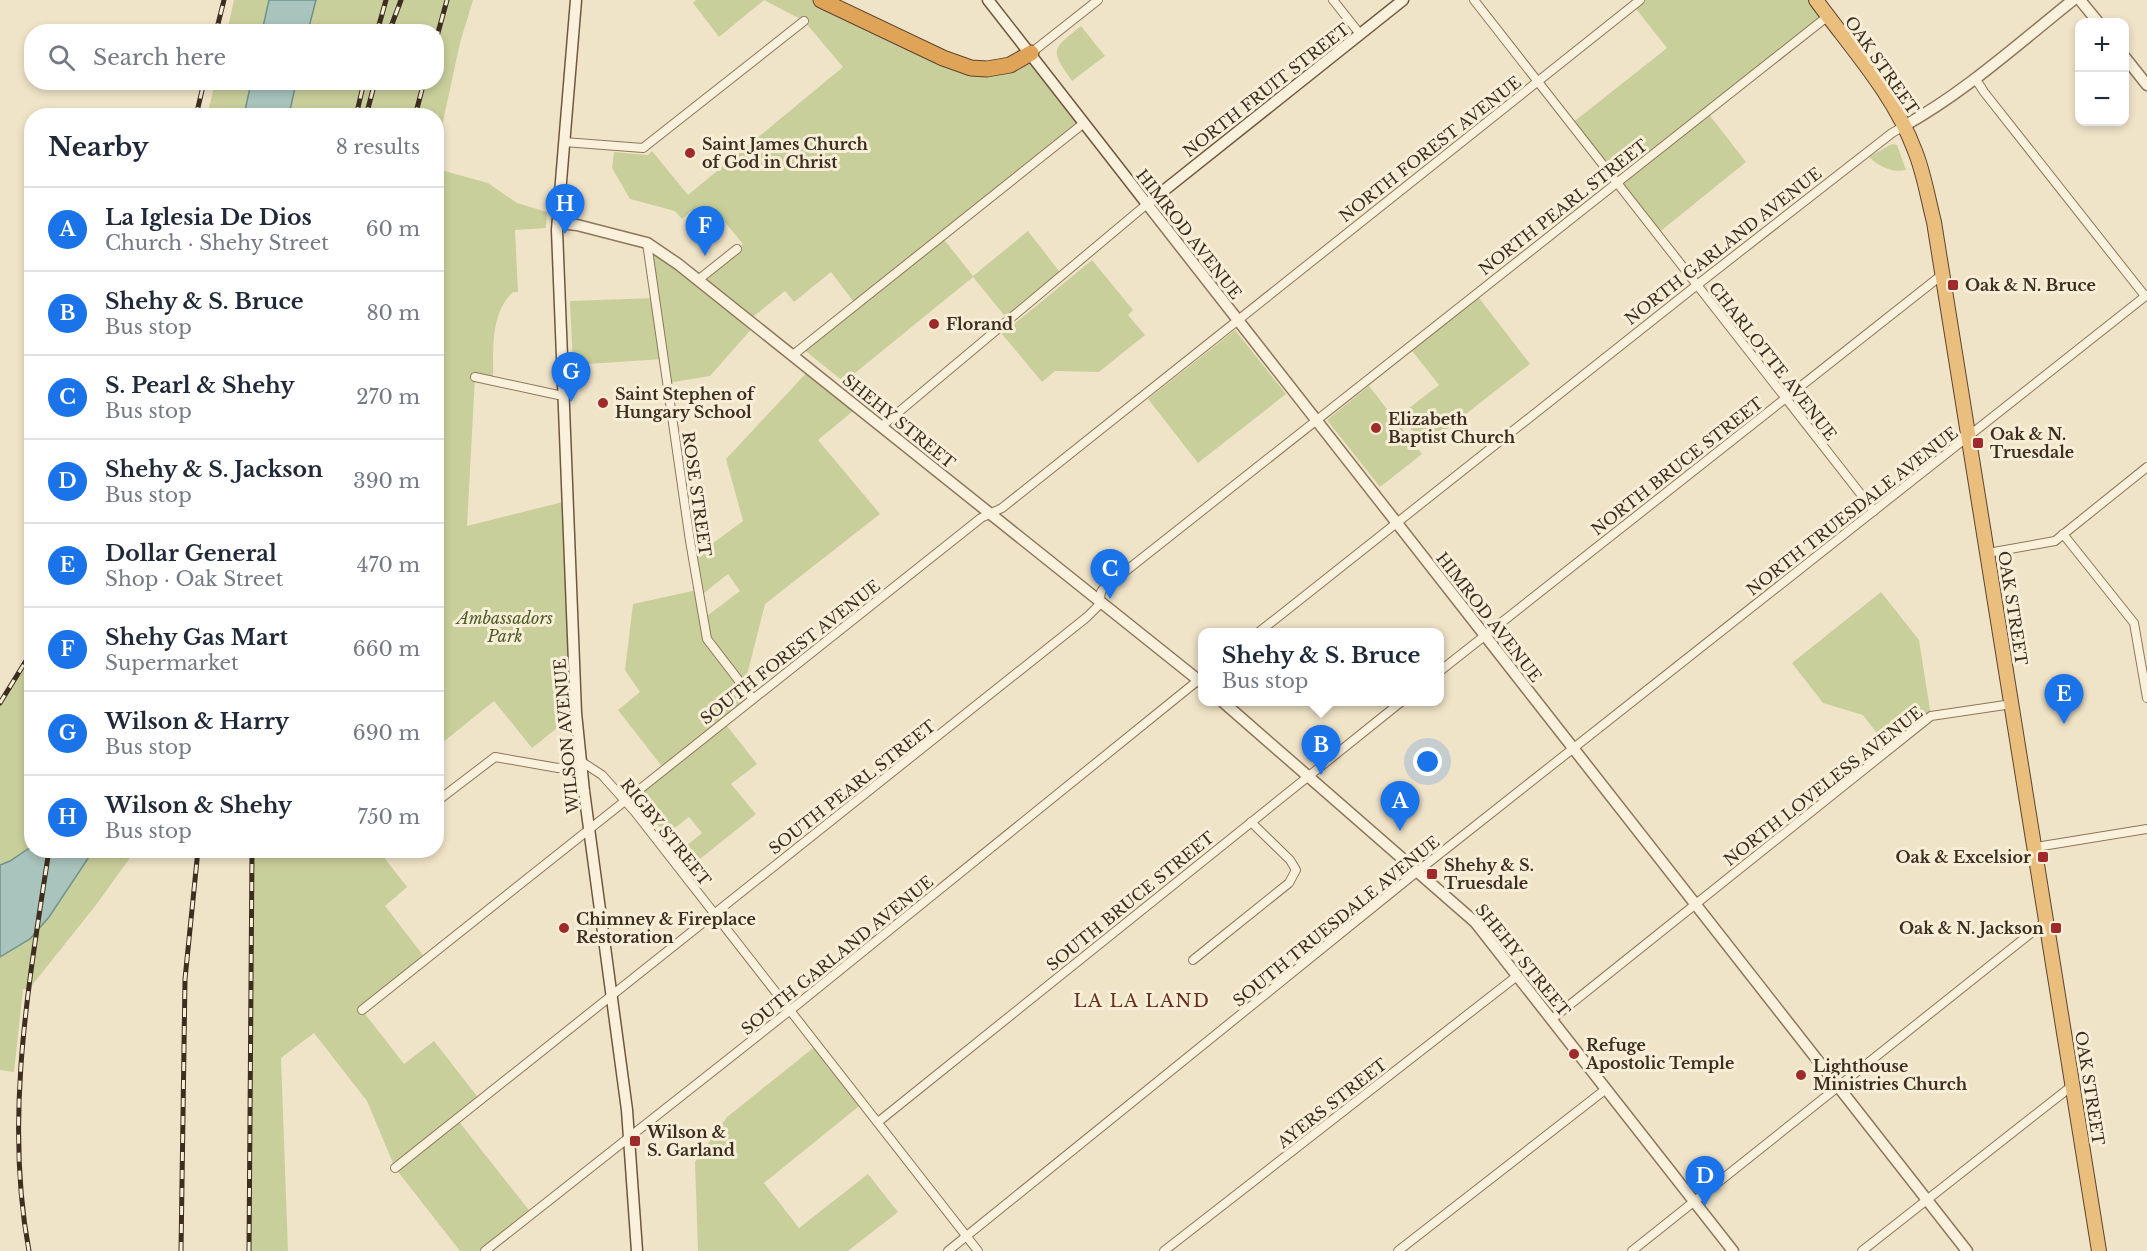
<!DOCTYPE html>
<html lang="en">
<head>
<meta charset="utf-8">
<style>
  :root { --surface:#fff; --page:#f2f2f3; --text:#1f2937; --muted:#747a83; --line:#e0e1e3; --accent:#1a73e8 }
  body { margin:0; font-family:"Libre Baskerville",serif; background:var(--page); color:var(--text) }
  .controls { position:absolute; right:18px; top:18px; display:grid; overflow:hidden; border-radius:12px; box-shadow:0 3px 9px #0003 }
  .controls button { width:54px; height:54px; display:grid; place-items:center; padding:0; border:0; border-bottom:2px solid var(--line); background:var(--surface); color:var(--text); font:30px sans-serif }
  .you { position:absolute; left:1428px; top:762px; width:21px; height:21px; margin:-15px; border:4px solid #fff; border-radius:50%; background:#1a73e8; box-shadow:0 0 0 9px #1a73e833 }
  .badge { display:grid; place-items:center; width:39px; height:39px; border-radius:50%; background:var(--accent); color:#fff; font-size:20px; font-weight:700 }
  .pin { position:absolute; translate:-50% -50px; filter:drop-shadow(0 2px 3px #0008) }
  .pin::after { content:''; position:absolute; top:32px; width:21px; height:18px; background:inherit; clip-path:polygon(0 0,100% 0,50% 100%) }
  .popup { position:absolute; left:1198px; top:628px; width:246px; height:78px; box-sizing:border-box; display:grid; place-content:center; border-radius:12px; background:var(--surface); filter:drop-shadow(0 2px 4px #0005); font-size:20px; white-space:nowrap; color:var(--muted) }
  .popup b { font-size:22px; color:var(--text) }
  .popup::after { content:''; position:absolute; left:50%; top:100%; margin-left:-12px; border:12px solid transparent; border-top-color:var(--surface) }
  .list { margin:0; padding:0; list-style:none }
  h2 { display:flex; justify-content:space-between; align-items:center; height:78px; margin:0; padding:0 24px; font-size:26px }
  h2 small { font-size:20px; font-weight:400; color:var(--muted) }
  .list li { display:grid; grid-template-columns:39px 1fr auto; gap:18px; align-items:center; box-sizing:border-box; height:84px; padding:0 24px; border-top:2px solid var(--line) }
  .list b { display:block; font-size:22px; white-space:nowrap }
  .list p { margin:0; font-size:20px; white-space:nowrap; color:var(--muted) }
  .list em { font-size:20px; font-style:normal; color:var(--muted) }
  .icon { flex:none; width:33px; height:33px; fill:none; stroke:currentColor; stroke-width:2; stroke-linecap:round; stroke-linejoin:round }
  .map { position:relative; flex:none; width:2147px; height:1251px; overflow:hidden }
  .search { position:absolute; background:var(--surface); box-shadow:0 3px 9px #0003; left:24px; top:24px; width:420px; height:66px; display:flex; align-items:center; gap:15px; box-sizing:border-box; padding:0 21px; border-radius:24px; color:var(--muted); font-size:22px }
  .panel { position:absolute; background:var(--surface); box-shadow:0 3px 9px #0003; left:24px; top:108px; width:420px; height:750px; border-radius:24px }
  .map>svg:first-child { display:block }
  .green { fill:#c9cf9b; fill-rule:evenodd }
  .water { fill:#a9c4bc; stroke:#6f938a; stroke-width:1.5 }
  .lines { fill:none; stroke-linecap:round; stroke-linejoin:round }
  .minor-casing { stroke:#8d765c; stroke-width:10 }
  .tertiary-casing { stroke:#8d765c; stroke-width:13 }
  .secondary-casing { stroke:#6f573f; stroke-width:13 }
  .trunk-casing { stroke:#5b4430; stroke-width:16 }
  .motorway-casing { stroke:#5b4430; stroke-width:17 }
  .minor { stroke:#faf1dc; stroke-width:8 }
  .tertiary { stroke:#faf1dc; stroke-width:10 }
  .secondary { stroke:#faf1dc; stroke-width:10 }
  .trunk { stroke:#eabe7c; stroke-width:14 }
  .motorway { stroke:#e0a458; stroke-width:15 }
  .rail-casing { stroke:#3d2e20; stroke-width:5 }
  .rail { stroke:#f7eed8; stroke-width:3; stroke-dasharray:9; stroke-linecap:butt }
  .poi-dot { fill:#9e2a2b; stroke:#f7eed8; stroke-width:2 }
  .labels { text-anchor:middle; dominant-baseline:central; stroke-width:6; stroke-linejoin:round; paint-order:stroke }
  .street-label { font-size:16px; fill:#3d2e20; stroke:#f7eed8 }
  .poi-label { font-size:16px; font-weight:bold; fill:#3d2e20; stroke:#f7eed8; text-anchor:start }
  .park-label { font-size:16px; font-style:italic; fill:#4d5a26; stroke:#f7eed8 }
  .neighbourhood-label { font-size:18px; letter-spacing:1.5px; fill:#6b2e1e; stroke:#f7eed8 }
</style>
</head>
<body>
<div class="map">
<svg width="2147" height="1251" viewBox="0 0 2147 1251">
  <rect width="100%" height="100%" fill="#f0e4c8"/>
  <g class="green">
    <polygon points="234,0 269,0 262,31 227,31"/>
    <polygon points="316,0 473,0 460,43 437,149 436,116 289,116 296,83 436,82 436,32 308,31"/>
    <polygon points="696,0 821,0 971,68 1031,53 1084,123 942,237 973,276 1028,231 1062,275 1008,320 973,277 844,382 802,348 856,305 831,272 794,302 785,291 749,320 755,325 710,376 667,383 663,359 573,365 570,301 654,298 647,243 698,280 743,244 714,209 710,212 691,211 682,219 675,211 630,199 612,168 614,152 648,155 652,151 688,195 843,67 804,21 764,0 719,37 693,3"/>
    <polygon points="1640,0 1816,0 1828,16 1707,112 1746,162 1657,234 1571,124 1667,48 1633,5"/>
    <path d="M1081,26l24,30 -33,25c-22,-32 -21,-31 9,-55z"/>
    <polygon points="215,83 251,83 244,115 207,116"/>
    <path d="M1892,144l5,1 9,25c-14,3 -26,-3 -37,-13z"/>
    <path d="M437,169l51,14 29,20 30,9 -1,16 -31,2 3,62h-5c-24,23 -19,59 -20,89l-18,-3 -8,148 100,-25 9,212 -44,35 -38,-47 -57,46z"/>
    <polygon points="1092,260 1133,310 1128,315 1145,335 1099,372 1055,371 1042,382 1002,334"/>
    <polygon points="1476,294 1530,364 1425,446 1400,415 1439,385 1409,347"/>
    <polygon points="1235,330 1286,394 1198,463 1148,399"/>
    <path d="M810,369l48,38 -40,33 62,74 -115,90 -18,71 -8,6 14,18 -29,23 33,42 -26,20 25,30 -66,53 -11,-15 23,-19 -13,-16 -23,18 -33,-41 31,-25 -46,-59 22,-18 -15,-22 8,-66 64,-14 -4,-32 50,-37 -17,-62zM728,574l12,17 -37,28 -4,-22z"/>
    <polygon points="1369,386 1422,454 1380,487 1327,420"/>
    <polygon points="1881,592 1919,640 1931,716 1889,749 1863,715 1823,703 1792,663"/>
    <polygon points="31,653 31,846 10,861 0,865 0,703"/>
    <polygon points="93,851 135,851 96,905 29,989 23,989 14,1072 0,1070 0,957 30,939"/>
    <polygon points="252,851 379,851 407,887 385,906 426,959 362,1010 404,1064 434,1041 480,1100 457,1119 532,1214 485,1251 460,1251 395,1168 367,1101 314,1033 281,1058 288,1251 249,1251"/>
    <polygon points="817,1045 863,1103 764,1183 799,1228 868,1174 898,1212 848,1251 698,1251 695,1162 727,1117"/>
  </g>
  <g class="water">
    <polygon points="269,0 316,0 308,31 262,31"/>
    <polygon points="251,83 296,83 289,115 244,115"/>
    <polygon points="31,847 32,850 93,851 49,917 30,939 0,957 0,865 10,861"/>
  </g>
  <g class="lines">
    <defs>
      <g id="minor">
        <polyline points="1333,0 1360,34"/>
        <polyline points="1474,0 1874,511"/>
        <polyline points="1031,53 1098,0"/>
        <polyline points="1975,78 1984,92 2145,296"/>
        <polyline points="564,142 643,148 804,21"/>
        <polyline points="647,243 690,541 707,639 753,699"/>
        <polyline points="698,280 737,249"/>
        <polyline points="793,355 1084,123"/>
        <polyline points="475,377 563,396"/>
        <polyline points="882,426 1147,204"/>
        <polyline points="2063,534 2134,623 2147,698"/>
        <polyline points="1988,553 2055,541 2147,467"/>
        <polyline points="1259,632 1697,285 1892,133 1904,126"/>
        <polyline points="1440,671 1943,274"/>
        <polyline points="436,802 495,757 558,768 582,762 602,775 635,812 978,1251"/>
        <polyline points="2036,847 2147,829"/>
        <polyline points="1193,960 1289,883 1296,870 1290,860 1251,822"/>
        <polyline points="362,1010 981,518 1002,508 1640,0"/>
        <polyline points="1552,1019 1931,716 2012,704"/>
        <polyline points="878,1122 1401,702"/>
        <polyline points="395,1168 1087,617 1099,605 1101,592 1103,589 1828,16"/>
        <polyline points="485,1251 798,1004 1201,678"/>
        <polyline points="948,1251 1418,871 2147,295"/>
        <polyline points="1164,1251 1517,976"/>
        <polyline points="1398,1251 1606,1089"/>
        <polyline points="1632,1251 2046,921"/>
        <polyline points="1862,1251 2073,1085"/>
      </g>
      <g id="tertiary">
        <polyline points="2080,0 2098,22"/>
        <polyline points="2124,56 2147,85"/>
        <path d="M1904,126c61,-34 114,-82 169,-126"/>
        <polyline points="1147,204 1967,1251"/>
        <polyline points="558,223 577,225 647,243 678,264 1202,683"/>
        <polyline points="1223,702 1475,922 1733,1251"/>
      </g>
      <g id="secondary">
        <polyline points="576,0 557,230 576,713 584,791 627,1110 637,1251"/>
        <polyline points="988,0 1147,204 1403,0"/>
      </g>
      <path id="trunk" d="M1816,0c35,48 78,94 99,151 9,22 13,48 19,71l165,1029"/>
      <polyline id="motorway" points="821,0 943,58 971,68 987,69 1010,65 1031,53"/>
    </defs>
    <use href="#minor" class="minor-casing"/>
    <use href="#tertiary" class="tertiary-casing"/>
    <use href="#secondary" class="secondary-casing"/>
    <use href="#trunk" class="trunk-casing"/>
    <use href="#motorway" class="motorway-casing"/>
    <use href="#minor" class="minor"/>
    <use href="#tertiary" class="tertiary"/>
    <use href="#secondary" class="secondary"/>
    <use href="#trunk" class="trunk"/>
    <use href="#motorway" class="motorway"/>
    <defs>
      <g id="rail">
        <polyline points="216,32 224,0"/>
        <polyline points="377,32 386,0"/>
        <polyline points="389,32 401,0"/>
        <polyline points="436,40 447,0"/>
        <polyline points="196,116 204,82"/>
        <polyline points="356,116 364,82"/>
        <polyline points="366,116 375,82"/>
        <polyline points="415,116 424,82"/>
        <polyline points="0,703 32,651"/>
        <path d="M29,1251c-25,-133 0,-268 20,-401"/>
        <polyline points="181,1251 185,979 198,850"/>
        <polyline points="249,1251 252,850"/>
      </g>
    </defs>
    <use href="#rail" class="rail-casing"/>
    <use href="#rail" class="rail"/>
  </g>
  <g class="poi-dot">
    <circle cx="690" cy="153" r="6"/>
    <rect x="1947" y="279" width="12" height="12" rx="3"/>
    <circle cx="934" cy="324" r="6"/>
    <circle cx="603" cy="403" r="6"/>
    <circle cx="1376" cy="428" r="6"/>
    <rect x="1972" y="437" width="12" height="12" rx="3"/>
    <rect x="2037" y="851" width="12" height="12" rx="3"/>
    <rect x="1426" y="868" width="12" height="12" rx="3"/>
    <circle cx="564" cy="928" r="6"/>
    <rect x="2050" y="922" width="12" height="12" rx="3"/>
    <circle cx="1574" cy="1054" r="6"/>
    <circle cx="1801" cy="1075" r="6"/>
    <rect x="629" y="1135" width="12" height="12" rx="3"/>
  </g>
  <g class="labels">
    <g class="street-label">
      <text transform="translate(1882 65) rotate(55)">OAK STREET</text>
      <text transform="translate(1266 90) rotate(-38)">NORTH FRUIT STREET</text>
      <text transform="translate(1430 149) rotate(-38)">NORTH FOREST AVENUE</text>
      <text transform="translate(1563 207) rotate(-38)">NORTH PEARL STREET</text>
      <text transform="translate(1189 234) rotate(52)">HIMROD AVENUE</text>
      <text transform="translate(1723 246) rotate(-38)">NORTH GARLAND AVENUE</text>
      <text transform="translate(1773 361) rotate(52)">CHARLOTTE AVENUE</text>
      <text transform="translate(899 421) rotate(39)">SHEHY STREET</text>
      <text transform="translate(1677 466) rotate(-38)">NORTH BRUCE STREET</text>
      <text transform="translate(697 494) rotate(82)">ROSE STREET</text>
      <text transform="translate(1852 511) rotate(-38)">NORTH TRUESDALE AVENUE</text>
      <text transform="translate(2013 608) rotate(81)">OAK STREET</text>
      <text transform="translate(1489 617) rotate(52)">HIMROD AVENUE</text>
      <text transform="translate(790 652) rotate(-38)">SOUTH FOREST AVENUE</text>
      <text transform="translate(566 736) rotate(-95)">WILSON AVENUE</text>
      <text transform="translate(1823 786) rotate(-38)">NORTH LOVELESS AVENUE</text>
      <text transform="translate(852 787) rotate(-38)">SOUTH PEARL STREET</text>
      <text transform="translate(666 832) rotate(51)">RIGBY STREET</text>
      <text transform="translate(1130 901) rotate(-39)">SOUTH BRUCE STREET</text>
      <text transform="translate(1336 921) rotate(-39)">SOUTH TRUESDALE AVENUE</text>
      <text transform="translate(837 955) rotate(-39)">SOUTH GARLAND AVENUE</text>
      <text transform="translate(1523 960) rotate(51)">SHEHY STREET</text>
      <text transform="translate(2090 1088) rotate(81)">OAK STREET</text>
      <text transform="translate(1332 1103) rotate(-38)">AYERS STREET</text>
    </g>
    <g class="poi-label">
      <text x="702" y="144">Saint James Church<tspan x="702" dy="18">of God in Christ</tspan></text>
      <text x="1965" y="285">Oak &amp; N. Bruce</text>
      <text x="946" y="324">Florand</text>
      <text x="615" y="394">Saint Stephen of<tspan x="615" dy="18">Hungary School</tspan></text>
      <text x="1388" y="419">Elizabeth<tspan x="1388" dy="18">Baptist Church</tspan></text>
      <text x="1990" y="434">Oak &amp; N.<tspan x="1990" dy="18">Truesdale</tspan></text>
      <text x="2031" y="857" text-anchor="end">Oak &amp; Excelsior</text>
      <text x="1444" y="865">Shehy &amp; S.<tspan x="1444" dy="18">Truesdale</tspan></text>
      <text x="576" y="919">Chimney &amp; Fireplace<tspan x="576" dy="18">Restoration</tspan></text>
      <text x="2044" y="928" text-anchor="end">Oak &amp; N. Jackson</text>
      <text x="1586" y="1045">Refuge<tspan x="1586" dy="18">Apostolic Temple</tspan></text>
      <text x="1813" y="1066">Lighthouse<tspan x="1813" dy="18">Ministries Church</tspan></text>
      <text x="647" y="1132">Wilson &amp;<tspan x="647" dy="18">S. Garland</tspan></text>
    </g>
    <g class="park-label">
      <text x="505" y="618">Ambassadors<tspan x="505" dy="18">Park</tspan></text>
    </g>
    <g class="neighbourhood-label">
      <text x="1142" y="1001">LA LA LAND</text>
    </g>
  </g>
</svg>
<div class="controls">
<button>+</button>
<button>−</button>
</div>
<div class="you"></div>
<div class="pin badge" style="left:1400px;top:831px">A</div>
<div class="pin badge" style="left:1321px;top:775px">B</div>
<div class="popup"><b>Shehy &amp; S. Bruce</b>Bus stop</div>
<div class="pin badge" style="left:1110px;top:599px">C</div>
<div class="pin badge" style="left:1705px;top:1206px">D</div>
<div class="pin badge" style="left:2064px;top:724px">E</div>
<div class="pin badge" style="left:705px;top:256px">F</div>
<div class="pin badge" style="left:571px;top:402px">G</div>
<div class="pin badge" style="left:565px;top:234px">H</div>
<div class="search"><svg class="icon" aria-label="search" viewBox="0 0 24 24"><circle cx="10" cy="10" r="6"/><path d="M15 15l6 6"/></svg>Search here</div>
<section class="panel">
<h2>Nearby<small>8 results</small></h2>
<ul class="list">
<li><span class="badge">A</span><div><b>La Iglesia De Dios</b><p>Church · Shehy Street</p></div><em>60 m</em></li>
<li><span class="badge">B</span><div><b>Shehy &amp; S. Bruce</b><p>Bus stop</p></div><em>80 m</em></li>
<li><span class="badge">C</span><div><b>S. Pearl &amp; Shehy</b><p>Bus stop</p></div><em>270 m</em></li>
<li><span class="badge">D</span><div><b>Shehy &amp; S. Jackson</b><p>Bus stop</p></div><em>390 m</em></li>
<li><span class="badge">E</span><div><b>Dollar General</b><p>Shop · Oak Street</p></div><em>470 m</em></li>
<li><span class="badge">F</span><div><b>Shehy Gas Mart</b><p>Supermarket</p></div><em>660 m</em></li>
<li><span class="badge">G</span><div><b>Wilson &amp; Harry</b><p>Bus stop</p></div><em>690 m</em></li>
<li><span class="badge">H</span><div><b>Wilson &amp; Shehy</b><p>Bus stop</p></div><em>750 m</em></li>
</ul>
</section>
</div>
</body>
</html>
